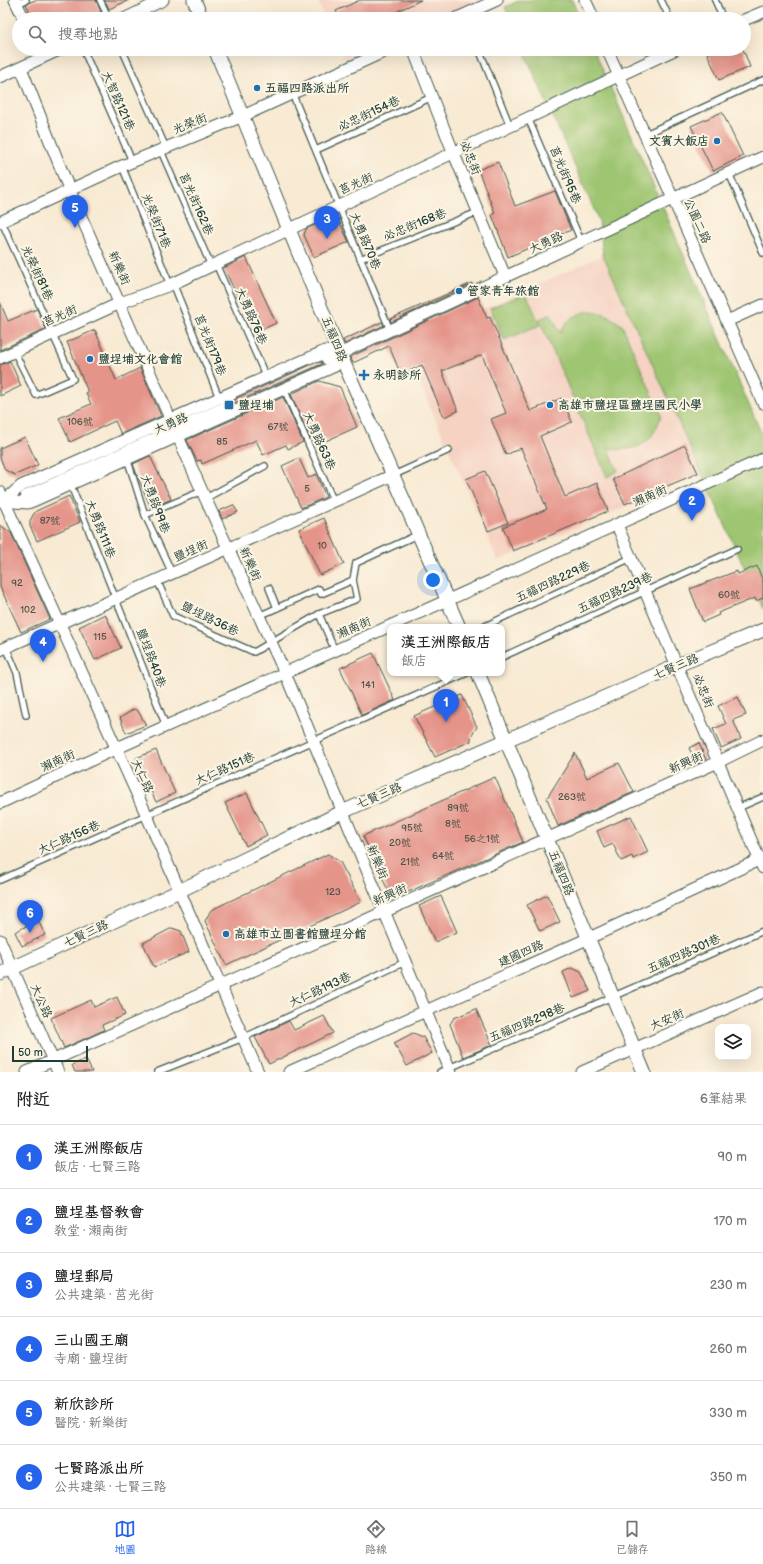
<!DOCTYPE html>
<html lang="zh-TW">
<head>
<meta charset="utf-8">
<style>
  :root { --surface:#fff; --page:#f2f2f2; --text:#222; --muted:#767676; --line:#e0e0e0; --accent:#2563eb }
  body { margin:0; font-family:"Balsamiq Sans","LXGW WenKai TC",sans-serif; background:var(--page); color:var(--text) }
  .controls { position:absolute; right:12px; bottom:12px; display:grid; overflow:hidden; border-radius:8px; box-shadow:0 4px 16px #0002 }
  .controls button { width:36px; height:36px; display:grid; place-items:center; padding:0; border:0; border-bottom:1px solid var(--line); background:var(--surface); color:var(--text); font:20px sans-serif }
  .scale { position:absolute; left:12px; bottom:10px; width:76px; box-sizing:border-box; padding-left:4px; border:2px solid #1f3d34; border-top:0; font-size:11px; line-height:14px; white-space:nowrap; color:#1f3d34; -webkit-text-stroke:3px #fcf5e5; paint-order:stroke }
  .you { position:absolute; left:433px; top:580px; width:14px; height:14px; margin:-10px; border:3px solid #fff; border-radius:50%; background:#1a73e8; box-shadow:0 0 0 6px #1a73e833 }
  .badge { display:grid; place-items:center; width:26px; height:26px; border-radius:50%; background:var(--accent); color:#fff; font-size:13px; font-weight:700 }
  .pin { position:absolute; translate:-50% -33px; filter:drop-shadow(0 1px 2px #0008) }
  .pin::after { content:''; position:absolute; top:21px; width:14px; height:12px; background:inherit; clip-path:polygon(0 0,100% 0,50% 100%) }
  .popup { position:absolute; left:387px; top:624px; width:118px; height:52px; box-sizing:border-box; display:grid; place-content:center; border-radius:8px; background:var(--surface); filter:drop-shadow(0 1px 3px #0005); font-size:13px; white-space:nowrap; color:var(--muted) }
  .popup b { font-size:15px; color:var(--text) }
  .popup::after { content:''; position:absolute; left:50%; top:100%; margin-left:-8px; border:8px solid transparent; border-top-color:var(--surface) }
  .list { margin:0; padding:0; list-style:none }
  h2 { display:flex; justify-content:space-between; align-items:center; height:52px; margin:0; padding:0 16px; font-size:17px }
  h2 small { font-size:13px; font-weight:400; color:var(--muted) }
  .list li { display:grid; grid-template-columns:26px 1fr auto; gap:12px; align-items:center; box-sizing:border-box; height:64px; padding:0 16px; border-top:1px solid var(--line) }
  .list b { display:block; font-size:15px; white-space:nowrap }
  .list p { margin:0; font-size:13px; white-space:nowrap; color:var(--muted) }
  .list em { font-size:13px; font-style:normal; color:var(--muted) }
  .icon { flex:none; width:22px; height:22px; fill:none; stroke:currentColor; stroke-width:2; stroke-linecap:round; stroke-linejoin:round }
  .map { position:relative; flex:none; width:763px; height:1072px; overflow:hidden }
  .search { position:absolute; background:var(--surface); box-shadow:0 4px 16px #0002; left:12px; right:12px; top:12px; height:44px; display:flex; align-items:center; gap:10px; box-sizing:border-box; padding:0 14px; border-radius:22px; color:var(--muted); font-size:15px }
  .sheet { height:436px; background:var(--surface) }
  nav { display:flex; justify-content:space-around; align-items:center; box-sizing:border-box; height:56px; border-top:1px solid var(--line); background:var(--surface); font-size:11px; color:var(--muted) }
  nav a { display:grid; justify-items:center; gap:2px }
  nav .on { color:var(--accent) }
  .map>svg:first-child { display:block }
  .built { fill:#f5d2c2 }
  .green { fill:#9ec571; stroke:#5e8152 }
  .building { fill:#e5948a }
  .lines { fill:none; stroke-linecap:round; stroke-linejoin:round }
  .service-casing { stroke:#40574c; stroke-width:8 }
  .pedestrian-casing { stroke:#40574c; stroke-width:10 }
  .minor-casing { stroke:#40574c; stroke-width:13 }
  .tertiary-casing { stroke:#40574c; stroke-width:15 }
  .service { stroke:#fff; stroke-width:5.5 }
  .pedestrian { stroke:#fff; stroke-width:8 }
  .minor { stroke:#fff; stroke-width:11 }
  .tertiary { stroke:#fff; stroke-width:13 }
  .poi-dot { fill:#1f6fb2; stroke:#fcf5e5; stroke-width:1.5 }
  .labels { text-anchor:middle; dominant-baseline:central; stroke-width:4; stroke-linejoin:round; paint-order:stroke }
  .number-label { font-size:10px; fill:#50534a }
  .poi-label { font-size:12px; font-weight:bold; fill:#1f3d34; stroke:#fcf5e5; text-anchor:start }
  .street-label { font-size:12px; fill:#1f3d34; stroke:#fcf5e5 }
</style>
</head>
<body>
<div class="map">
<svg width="763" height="1072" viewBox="0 0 763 1072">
  <rect width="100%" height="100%" fill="#fcf5e5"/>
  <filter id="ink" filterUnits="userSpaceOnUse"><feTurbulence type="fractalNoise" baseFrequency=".025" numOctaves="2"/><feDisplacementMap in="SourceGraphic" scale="8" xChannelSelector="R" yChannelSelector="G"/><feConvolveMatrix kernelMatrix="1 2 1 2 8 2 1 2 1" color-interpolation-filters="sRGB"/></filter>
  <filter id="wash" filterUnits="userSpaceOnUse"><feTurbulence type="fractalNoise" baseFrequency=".012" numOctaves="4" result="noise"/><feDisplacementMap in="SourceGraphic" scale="16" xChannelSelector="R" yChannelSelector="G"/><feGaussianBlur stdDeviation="0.9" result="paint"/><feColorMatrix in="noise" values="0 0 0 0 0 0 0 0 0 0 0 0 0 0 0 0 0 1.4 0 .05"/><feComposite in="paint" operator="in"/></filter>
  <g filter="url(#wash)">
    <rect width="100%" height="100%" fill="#f8ead3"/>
    <g class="built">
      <polygon points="317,0 477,0 435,19 326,19"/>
      <polygon points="340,49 368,49 344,60"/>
      <polygon points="603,255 702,474 498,561 409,359 426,335"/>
    </g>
    <g class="green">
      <polygon points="520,0 572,0 580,19 510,19 505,7"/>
      <polygon points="523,49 594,49 763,437 763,609 603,255 599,221"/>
      <polygon points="526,293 540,325 504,340 490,308"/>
      <path d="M591,311l14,3 17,11 39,90c-8,29 -24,38 -53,33l10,23 -11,6 -68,-158 12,-5 9,19c5,-13 17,-20 31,-22z"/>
    </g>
    <g id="blocks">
      <g class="building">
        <polygon points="35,0 96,0 101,12 85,19 33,19 26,4"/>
        <polygon points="105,0 129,0 109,9"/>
        <polygon points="360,0 421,0 381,19 340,19 336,11"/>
        <polygon points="717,49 743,49 750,67 719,80 707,53"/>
        <polygon points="722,112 743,156 713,171 691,126"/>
        <polygon points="498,162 515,206 555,191 571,230 508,257 492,215 495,213 478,170"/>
        <polygon points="336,215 349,242 314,257 304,235 306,229"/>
        <polygon points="246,257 276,323 263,329 248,296 239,300 224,268"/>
        <polygon points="472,283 472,284 391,322 390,319"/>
        <polygon points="478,297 487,318 490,317 530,411 562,398 572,422 540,436 565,497 597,483 608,511 513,551 503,527 547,509 521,448 506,455 491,419 506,413 482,355 442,371 458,411 444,417 422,365 401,375 389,346 353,363 350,357"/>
        <polygon points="0,302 8,321 37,309 46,329 0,350"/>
        <polygon points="382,322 384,325 345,344 343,340"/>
        <polygon points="95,330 116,380 140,368 161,416 121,434 115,421 70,442 59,418 91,404 86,393 88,392 67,342"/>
        <polygon points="10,361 21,386 0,396 0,365"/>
        <polygon points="321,362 322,364 232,404 232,402 237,398 315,363"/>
        <polygon points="319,381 340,387 357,427 319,444 315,436 310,438 291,394"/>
        <polygon points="283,397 303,442 288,449 286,445 263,455 256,440 202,464 201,460 197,461 187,440"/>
        <polygon points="25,437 38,465 15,475 5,470 0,457 0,448"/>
        <polygon points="685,445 698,473 625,504 613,479"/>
        <polygon points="150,456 171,499 151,508 139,480 133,464"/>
        <polygon points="299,458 308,478 316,474 326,497 301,508 282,466"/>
        <polygon points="485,471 508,523 488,531 466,479"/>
        <polygon points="69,496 80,522 37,541 30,526 30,521 33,515 36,511"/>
        <polygon points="233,505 238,512 222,519 219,511"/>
        <polygon points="324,518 344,564 320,575 299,529"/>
        <polygon points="0,525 11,533 50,619 21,632 0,587"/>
        <polygon points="757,566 763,582 763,598 756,601 755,598 718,613 719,615 703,622 690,589 737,571 738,574"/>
        <polygon points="105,614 121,648 95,660 79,627"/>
        <polygon points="373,653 395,700 362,715 340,668"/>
        <polygon points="462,695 477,727 471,736 471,741 435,757 414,716"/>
        <polygon points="738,697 746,715 733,720 741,739 721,748 713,729 726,724 718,706"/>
        <polygon points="134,709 138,711 146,725 126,733 120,718"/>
        <polygon points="699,743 706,760 697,764 689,748"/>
        <polygon points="156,750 175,793 156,802 136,758"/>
        <polygon points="575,753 587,778 619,763 634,792 558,826 547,798"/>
        <polygon points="495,777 523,842 392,899 363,836"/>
        <polygon points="247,793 267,835 246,846 225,803"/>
        <polygon points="631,816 648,852 633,859 632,856 621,861 613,844 604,848 597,831"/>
        <polygon points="328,854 340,862 361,902 226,965 205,921 211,910"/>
        <polygon points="547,895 560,922 540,931 527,905"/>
        <polygon points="441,896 457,932 435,942 419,906"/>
        <polygon points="38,920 45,935 22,946 15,932"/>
        <polygon points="172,928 181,931 189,952 154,967 143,943"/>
        <polygon points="572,968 581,972 590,991 573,998 563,972"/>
        <polygon points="117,997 125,1015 102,1025 104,1030 64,1048 51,1018 91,1000 94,1007"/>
        <polygon points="476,1009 492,1045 463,1057 450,1024 454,1018"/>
        <polygon points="324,1016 333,1033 269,1064 255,1037 289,1021 294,1030"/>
        <polygon points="413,1033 423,1037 432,1053 407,1066 394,1043"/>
        <polygon points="86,1059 92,1072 75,1072 72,1065"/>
      </g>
    </g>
  </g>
  <g filter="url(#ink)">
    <use href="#blocks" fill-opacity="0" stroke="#40574c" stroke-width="1"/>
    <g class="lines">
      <defs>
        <g id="service">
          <polyline points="100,0 109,19"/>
          <polyline points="661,0 670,19"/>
          <polyline points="715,0 723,19"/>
          <polyline points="17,4 26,0"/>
          <polyline points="83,49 132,161"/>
          <polyline points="122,49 166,148"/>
          <polyline points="479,49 510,126"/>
          <polyline points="292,93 390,330"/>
          <polyline points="528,118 581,241"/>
          <polyline points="646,134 763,80"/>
          <polyline points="316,150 432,97"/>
          <polyline points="161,151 211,266"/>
          <polyline points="122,166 170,285"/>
          <polyline points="729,173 763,253"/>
          <polyline points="1,220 73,379 36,395 14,351"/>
          <polyline points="360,259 478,212"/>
          <polyline points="216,264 266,377"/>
          <polyline points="173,283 220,400"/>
          <polyline points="284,389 334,502"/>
          <polyline points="127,458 145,515 172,573"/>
          <polyline points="394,475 449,450"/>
          <polyline points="70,483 166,726"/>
          <polyline points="206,498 265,466"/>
          <polyline points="145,515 202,491"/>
          <polyline points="157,580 173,616 254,652 319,614 357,599 353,580"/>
          <polyline points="269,588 277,608"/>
          <polyline points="319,614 335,651"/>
          <polyline points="259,616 319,589 321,594 353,580 356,563 419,534"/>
          <polyline points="483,627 631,558"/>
          <polyline points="6,647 17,673 26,715"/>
          <polyline points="502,657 737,549"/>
          <polyline points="738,808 763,797"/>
          <polyline points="0,880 467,673"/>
          <polyline points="157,1072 243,1038 405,962"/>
          <polyline points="440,1072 763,931"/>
        </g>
        <g id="pedestrian">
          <polyline points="317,358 324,355 326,360 340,354"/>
          <polyline points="25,495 227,405 224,400 232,396"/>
        </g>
        <g id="minor">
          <polyline points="15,0 24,19"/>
          <polyline points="585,0 594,19"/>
          <polyline points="124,19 163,0"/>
          <polyline points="455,19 497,0"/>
          <polyline points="744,20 763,12"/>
          <polyline points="413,49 454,154 505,276"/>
          <polyline points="607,49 763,403"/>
          <polyline points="21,68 69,189 202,491 285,673 451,1072"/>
          <polyline points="0,77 61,49"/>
          <polyline points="0,222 122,166 243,116 390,49"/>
          <polyline points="727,321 763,305"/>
          <polyline points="0,358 120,303 170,285 676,49"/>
          <polyline points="0,492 147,816 258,1072"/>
          <polyline points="0,501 28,503 33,501 335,366 340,354 356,346 763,157"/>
          <polyline points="4,501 21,486 325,351 340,354"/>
          <polyline points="617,525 763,868"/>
          <polyline points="0,650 393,475"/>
          <polyline points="0,803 115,749 763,459"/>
          <polyline points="0,940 58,1072"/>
          <polyline points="27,1072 718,762 763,740"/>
          <polyline points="289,1072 587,939 763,858"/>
          <polyline points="582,1072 763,992"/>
        </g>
        <g id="tertiary">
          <polyline points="194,0 202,19"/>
          <polyline points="215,49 340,354 459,627"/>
          <polyline points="478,673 644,1072"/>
          <polyline points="0,974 179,891 342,812 678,665 763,630"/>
        </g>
      </defs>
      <use href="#service" class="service-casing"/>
      <use href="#pedestrian" class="pedestrian-casing"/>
      <use href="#minor" class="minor-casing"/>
      <use href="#tertiary" class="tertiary-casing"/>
      <use href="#service" class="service"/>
      <use href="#pedestrian" class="pedestrian"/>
      <use href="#minor" class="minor"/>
      <use href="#tertiary" class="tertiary"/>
    </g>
  </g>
  <g class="poi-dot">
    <circle cx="257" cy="88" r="4"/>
    <circle cx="717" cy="141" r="4"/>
    <circle cx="459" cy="291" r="4"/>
    <circle cx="90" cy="359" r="4"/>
    <path d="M362 369h4v4h4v4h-4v4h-4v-4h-4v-4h4z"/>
    <rect x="224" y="400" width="10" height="10" rx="2"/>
    <circle cx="550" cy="405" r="4"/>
    <circle cx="226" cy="934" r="4"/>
  </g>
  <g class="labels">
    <g class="number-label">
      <text x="80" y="422">106號</text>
      <text x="278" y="427">67號</text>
      <text x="222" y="442">85</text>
      <text x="307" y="489">5</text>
      <text x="50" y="521">87號</text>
      <text x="322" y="546">10</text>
      <text x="17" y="583">92</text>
      <text x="729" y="595">60號</text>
      <text x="28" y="610">102</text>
      <text x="100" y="637">115</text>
      <text x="368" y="685">141</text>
      <text x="572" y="797">263號</text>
      <text x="458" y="808">89號</text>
      <text x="453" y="824">8號</text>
      <text x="412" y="828">95號</text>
      <text x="482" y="839">56之1號</text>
      <text x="400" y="843">20號</text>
      <text x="443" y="856">64號</text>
      <text x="410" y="862">21號</text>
      <text x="333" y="892">123</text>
    </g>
    <g class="poi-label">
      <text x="265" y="88">五福四路派出所</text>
      <text x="709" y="141" text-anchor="end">文賓大飯店</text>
      <text x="467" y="291">管家青年旅館</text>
      <text x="98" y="359">鹽埕埔文化會館</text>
      <text x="373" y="375">永明診所</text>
      <text x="238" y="405">鹽埕埔</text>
      <text x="558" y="405">高雄市鹽埕區鹽埕國民小學</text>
      <text x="234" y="934">高雄市立圖書館鹽埕分館</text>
    </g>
    <g class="street-label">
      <text transform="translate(118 101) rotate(66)">大智路121巷</text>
      <text transform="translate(369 114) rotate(-25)">必忠街154巷</text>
      <text transform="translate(190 124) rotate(-23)">光榮街</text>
      <text transform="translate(470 158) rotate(68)">必忠街</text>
      <text transform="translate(565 175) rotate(67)">莒光街95巷</text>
      <text transform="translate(356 184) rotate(-24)">莒光街</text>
      <text transform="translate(196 204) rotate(66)">莒光街162巷</text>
      <text transform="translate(156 221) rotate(68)">光榮街71巷</text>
      <text transform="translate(697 221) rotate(66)">公園二路</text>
      <text transform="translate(415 225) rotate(-22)">必忠街168巷</text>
      <text transform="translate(365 241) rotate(67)">大勇路70巷</text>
      <text transform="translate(546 243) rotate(-25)">大勇路</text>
      <text transform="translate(119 268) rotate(66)">新樂街</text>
      <text transform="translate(37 273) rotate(65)">光榮街81巷</text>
      <text transform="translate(60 316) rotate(-24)">莒光街</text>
      <text transform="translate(251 316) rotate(66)">大勇路76巷</text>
      <text transform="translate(334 339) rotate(68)">五福四路</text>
      <text transform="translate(210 345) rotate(68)">莒光街179巷</text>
      <text transform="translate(171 424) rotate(-24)">大勇路</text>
      <text transform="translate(319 441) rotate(66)">大勇路63巷</text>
      <text transform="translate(650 496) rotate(-24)">瀨南街</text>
      <text transform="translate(155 504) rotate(69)">大勇路99巷</text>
      <text transform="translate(100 529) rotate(68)">大勇路111巷</text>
      <text transform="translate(191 551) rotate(-24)">鹽埕街</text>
      <text transform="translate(250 564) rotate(66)">新樂街</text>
      <text transform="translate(553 582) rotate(-25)">五福四路229巷</text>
      <text transform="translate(615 593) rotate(-25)">五福四路239巷</text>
      <text transform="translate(210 619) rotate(26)">鹽埕路36巷</text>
      <text transform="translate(354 628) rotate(-24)">瀨南街</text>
      <text transform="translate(151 658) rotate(69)">鹽埕路40巷</text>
      <text transform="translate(676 667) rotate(-23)">七賢三路</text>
      <text transform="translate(703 691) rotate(68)">必忠街</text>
      <text transform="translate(58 761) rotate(-25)">瀨南街</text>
      <text transform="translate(686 763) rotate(-24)">新興街</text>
      <text transform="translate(225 769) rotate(-24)">大仁路151巷</text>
      <text transform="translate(142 776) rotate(65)">大仁路</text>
      <text transform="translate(379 796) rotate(-23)">七賢三路</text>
      <text transform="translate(69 838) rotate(-24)">大仁路156巷</text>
      <text transform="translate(377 862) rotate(67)">新樂街</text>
      <text transform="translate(561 873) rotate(68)">五福四路</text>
      <text transform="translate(390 895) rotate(-24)">新興街</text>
      <text transform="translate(86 934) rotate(-25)">七賢三路</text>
      <text transform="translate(521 954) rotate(-24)">建國四路</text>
      <text transform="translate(684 954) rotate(-24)">五福四路301巷</text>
      <text transform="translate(320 990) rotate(-25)">大仁路193巷</text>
      <text transform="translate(41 1001) rotate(66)">大公路</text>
      <text transform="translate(667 1020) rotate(-24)">大安街</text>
      <text transform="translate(527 1023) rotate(-23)">五福四路298巷</text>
    </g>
  </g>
</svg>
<div class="controls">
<button><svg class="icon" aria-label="layers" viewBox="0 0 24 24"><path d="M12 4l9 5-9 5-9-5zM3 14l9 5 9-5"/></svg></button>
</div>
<div class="scale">50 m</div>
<div class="you"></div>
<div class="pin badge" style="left:446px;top:722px">1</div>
<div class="popup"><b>漢王洲際飯店</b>飯店</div>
<div class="pin badge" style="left:692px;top:521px">2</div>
<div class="pin badge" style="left:327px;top:239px">3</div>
<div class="pin badge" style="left:43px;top:662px">4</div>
<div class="pin badge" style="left:75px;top:228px">5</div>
<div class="pin badge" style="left:30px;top:933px">6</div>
<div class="search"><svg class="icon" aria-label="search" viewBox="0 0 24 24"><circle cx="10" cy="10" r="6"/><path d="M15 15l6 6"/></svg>搜尋地點</div>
</div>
<section class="sheet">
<h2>附近<small>6筆結果</small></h2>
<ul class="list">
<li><span class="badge">1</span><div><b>漢王洲際飯店</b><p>飯店 · 七賢三路</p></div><em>90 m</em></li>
<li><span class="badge">2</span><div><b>鹽埕基督教會</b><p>教堂 · 瀨南街</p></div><em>170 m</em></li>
<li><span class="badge">3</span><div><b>鹽埕郵局</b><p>公共建築 · 莒光街</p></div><em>230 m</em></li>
<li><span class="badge">4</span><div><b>三山國王廟</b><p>寺廟 · 鹽埕街</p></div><em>260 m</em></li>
<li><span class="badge">5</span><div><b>新欣診所</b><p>醫院 · 新樂街</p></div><em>330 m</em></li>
<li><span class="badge">6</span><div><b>七賢路派出所</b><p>公共建築 · 七賢三路</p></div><em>350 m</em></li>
</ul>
</section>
<nav>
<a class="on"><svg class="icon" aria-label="map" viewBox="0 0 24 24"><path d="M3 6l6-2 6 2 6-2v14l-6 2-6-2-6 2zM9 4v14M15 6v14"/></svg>地圖</a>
<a><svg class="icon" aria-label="directions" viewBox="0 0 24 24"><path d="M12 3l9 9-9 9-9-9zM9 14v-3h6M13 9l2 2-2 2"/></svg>路線</a>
<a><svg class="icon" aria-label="saved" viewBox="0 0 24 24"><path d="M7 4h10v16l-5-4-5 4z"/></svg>已儲存</a>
</nav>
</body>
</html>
